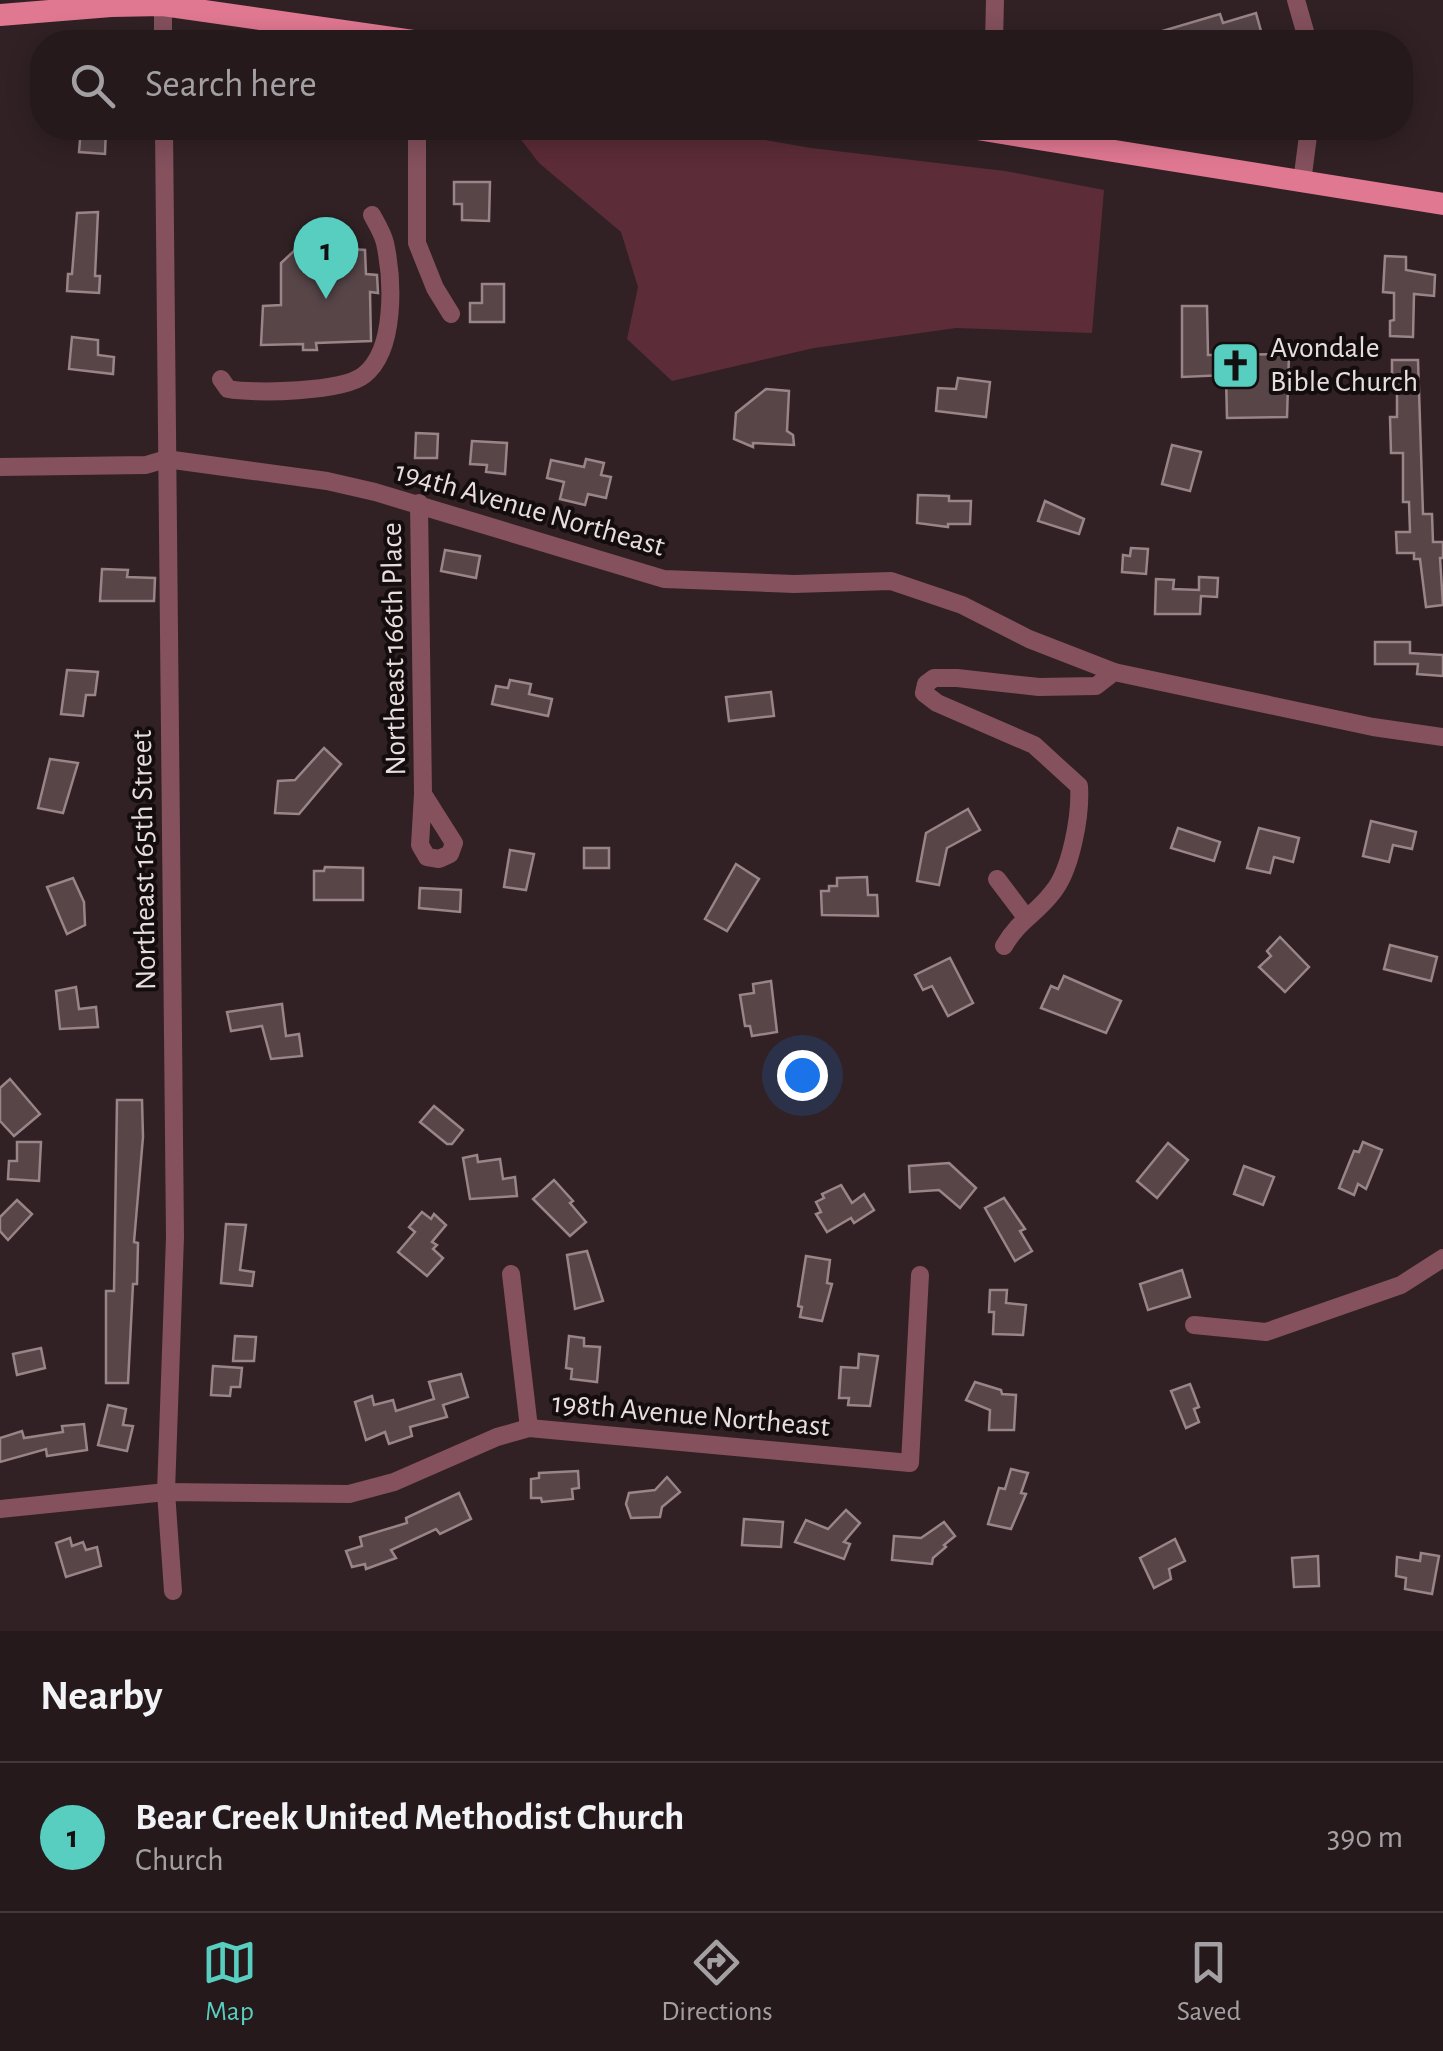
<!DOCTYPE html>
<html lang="en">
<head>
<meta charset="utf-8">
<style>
  :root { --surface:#25191b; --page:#312628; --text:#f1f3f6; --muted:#a3a0a3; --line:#42383a; --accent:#58cec1 }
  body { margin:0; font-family:"Alegreya Sans",sans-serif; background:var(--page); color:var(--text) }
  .you { position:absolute; left:802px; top:1075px; width:35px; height:35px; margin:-25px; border:8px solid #fff; border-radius:50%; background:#1a73e8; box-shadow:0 0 0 15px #1a73e833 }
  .badge { display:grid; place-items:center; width:65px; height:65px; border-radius:50%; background:var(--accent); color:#111; font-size:32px; font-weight:700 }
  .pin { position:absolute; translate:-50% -82px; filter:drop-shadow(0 2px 5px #0008) }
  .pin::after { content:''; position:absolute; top:52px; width:35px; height:30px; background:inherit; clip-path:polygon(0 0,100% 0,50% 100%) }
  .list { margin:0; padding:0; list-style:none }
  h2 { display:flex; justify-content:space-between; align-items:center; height:130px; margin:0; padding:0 40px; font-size:42px }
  h2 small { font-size:32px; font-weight:400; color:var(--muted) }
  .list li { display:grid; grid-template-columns:65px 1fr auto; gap:30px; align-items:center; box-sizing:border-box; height:150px; padding:0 40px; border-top:2px solid var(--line) }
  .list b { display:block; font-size:38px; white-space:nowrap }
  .list p { margin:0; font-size:32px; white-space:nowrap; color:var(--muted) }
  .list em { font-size:32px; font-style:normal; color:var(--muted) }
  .icon { flex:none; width:55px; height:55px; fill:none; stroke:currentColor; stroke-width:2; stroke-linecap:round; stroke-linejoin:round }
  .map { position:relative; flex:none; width:1443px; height:1631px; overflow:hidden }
  .search { position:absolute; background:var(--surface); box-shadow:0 5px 25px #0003; left:30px; right:30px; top:30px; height:110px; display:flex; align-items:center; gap:25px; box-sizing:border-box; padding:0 35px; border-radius:40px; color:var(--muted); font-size:38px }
  .sheet { height:280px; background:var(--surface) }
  nav { display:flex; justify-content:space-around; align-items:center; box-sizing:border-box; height:140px; border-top:2px solid var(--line); background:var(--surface); font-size:28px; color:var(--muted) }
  nav a { display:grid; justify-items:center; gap:5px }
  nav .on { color:var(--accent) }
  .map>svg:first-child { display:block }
  .green { fill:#5c2c38 }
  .building { fill:#574548; stroke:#998488; stroke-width:2.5 }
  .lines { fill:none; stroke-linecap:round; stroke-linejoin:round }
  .minor { stroke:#84515d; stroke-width:18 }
  .major { stroke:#e17892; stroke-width:22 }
  .labels { text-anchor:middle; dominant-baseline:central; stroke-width:8; stroke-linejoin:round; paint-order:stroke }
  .poi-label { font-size:30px; fill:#e8dddf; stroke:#140d0e; text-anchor:start }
  .street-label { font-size:30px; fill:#e8dddf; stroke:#140d0e }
</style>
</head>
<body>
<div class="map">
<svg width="1443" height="1631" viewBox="0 0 1443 1631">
  <rect width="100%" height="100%" fill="#312124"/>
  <polygon class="green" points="512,128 694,128 811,148 1005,171 1104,190 1092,333 956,328 814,348 672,381 627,339 638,287 621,232 539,163"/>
  <g class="building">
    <polygon points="1256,13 1264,42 1136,42 1135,39 1220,14 1223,23"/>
    <polygon points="81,128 106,128 105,154 79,152"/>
    <polygon points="454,182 490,182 489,221 462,220 462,204 454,204"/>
    <polygon points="98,212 95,276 100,276 99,293 67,291 68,274 72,274 77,213"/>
    <polygon points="337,248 365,250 366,274 377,275 378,293 370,292 371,341 316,343 317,350 303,350 303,344 261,345 263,306 281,305 281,263 295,250 302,259 336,260"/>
    <polygon points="1385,256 1406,257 1406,270 1435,275 1434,296 1414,294 1413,337 1390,336 1390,321 1394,320 1394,293 1383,292"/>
    <polygon points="482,284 504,284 504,322 470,322 470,303 482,303"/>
    <polygon points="1182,306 1207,306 1208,355 1289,354 1287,417 1227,418 1226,375 1182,377"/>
    <polygon points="72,337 98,340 98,355 114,357 113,374 69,369"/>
    <polygon points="1392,360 1418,360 1423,514 1432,514 1433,542 1443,542 1443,558 1440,558 1443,605 1426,607 1420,559 1414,559 1414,553 1397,553 1396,532 1410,532 1409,502 1403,502 1403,453 1391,453 1390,417 1397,417 1397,375 1392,375"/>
    <polygon points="958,378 990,382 986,417 936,411 938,388 956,389"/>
    <polygon points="766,389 789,391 787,431 793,435 794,445 753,443 753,447 734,439 736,413"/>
    <polygon points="416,433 438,434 437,458 415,458"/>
    <polygon points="472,441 507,443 505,474 486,472 487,465 470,464"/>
    <polygon points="1172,445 1201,452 1190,491 1162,484"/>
    <polygon points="586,459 604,463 601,475 611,477 606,498 588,494 585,505 560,499 564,482 547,478 551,460 584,467"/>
    <polygon points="918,495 949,496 949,501 971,501 970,524 948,524 948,527 917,523"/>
    <polygon points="1045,501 1084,519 1079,534 1038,521"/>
    <polygon points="1131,548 1148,549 1146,574 1122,572 1123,555 1130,556"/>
    <polygon points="445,550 480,556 476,578 441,571"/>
    <polygon points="102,569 128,570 127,577 155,578 154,601 100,601"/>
    <polygon points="1199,577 1218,578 1217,597 1201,596 1200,614 1155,614 1156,579 1174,580 1173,589 1199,590"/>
    <polygon points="1375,642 1410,642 1410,653 1443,655 1443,676 1417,674 1418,664 1375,664"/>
    <polygon points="67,670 98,672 95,695 86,695 83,716 61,714"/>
    <polygon points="510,680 531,684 529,694 552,699 548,716 492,704 496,686 508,688"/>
    <polygon points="771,692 774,716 729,721 726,697"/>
    <polygon points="324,748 341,764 299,814 275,813 278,781 295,780"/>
    <polygon points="50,759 78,763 63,813 38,808"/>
    <polygon points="968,809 980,830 947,848 939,885 917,881 926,833"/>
    <polygon points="1371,821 1416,832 1412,849 1393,845 1389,862 1363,856"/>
    <polygon points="1178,828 1220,842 1214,861 1171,848"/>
    <polygon points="1259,828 1299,838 1293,862 1274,857 1270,873 1247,868"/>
    <rect x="584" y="848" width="25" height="20"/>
    <polygon points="510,850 534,854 526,890 504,887"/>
    <polygon points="736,864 759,879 727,931 705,919"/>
    <polygon points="325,867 363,868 363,900 314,900 314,871 324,871"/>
    <polygon points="867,877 868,895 877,895 878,916 822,915 821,891 829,891 829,886 837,886 837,878"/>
    <polygon points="73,878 84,902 85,925 67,934 47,887"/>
    <polygon points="420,888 461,890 460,912 419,908"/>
    <polygon points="1280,937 1309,967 1285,992 1259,967 1271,956 1267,951"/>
    <polygon points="1390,945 1437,957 1431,981 1384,969"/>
    <polygon points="950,958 973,1003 948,1016 932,986 923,990 915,975"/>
    <polygon points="1064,976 1121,1001 1106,1033 1041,1008 1051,986 1058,989"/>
    <polygon points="771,981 777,1032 752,1036 750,1026 745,1026 740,995 754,993 753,984"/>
    <polygon points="76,987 79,1009 96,1007 98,1027 60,1029 56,991"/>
    <polygon points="282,1004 286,1036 299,1034 302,1056 271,1059 262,1026 231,1031 227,1012"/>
    <polygon points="10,1079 40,1114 14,1136 0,1121 0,1088"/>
    <polygon points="117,1100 142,1100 143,1137 134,1242 138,1243 137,1284 133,1284 128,1383 106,1383 106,1291 114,1291"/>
    <polygon points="434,1106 463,1130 452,1144 447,1144 420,1122"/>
    <polygon points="17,1142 41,1142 39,1181 8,1179 9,1161 17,1161"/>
    <polygon points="1363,1142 1382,1150 1366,1189 1358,1184 1354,1195 1339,1188 1354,1151 1359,1152"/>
    <polygon points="1168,1143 1188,1160 1157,1198 1137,1181"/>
    <polygon points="477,1155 478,1162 500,1159 503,1179 515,1177 517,1196 470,1199 463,1158"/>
    <polygon points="949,1163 976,1188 960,1208 939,1190 910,1192 909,1166"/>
    <polygon points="1244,1166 1274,1177 1263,1205 1234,1194"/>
    <polygon points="554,1180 573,1201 570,1203 586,1222 570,1236 533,1199"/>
    <polygon points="841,1185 852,1203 864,1194 874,1210 854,1223 851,1218 827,1232 816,1214 821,1212 816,1202 824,1198 822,1194"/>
    <polygon points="1004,1198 1025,1229 1020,1231 1032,1251 1015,1261 985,1208"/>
    <polygon points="17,1200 32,1214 8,1240 0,1231 0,1217"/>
    <polygon points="422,1212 431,1219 434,1214 446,1225 432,1242 437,1245 433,1249 443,1258 427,1276 398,1252 415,1232 409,1227"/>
    <polygon points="226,1224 246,1225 240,1270 254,1272 252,1286 221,1283"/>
    <polygon points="587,1251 603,1301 575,1309 567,1255"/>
    <polygon points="806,1256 830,1260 827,1283 832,1284 822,1321 800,1317 802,1307 798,1306"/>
    <polygon points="1182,1270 1190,1297 1148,1310 1140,1284"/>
    <polygon points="990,1290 1007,1290 1006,1303 1026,1305 1023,1335 993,1334 994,1312 989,1312"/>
    <polygon points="235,1336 256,1337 254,1361 233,1361"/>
    <polygon points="569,1336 584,1338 584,1346 600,1347 597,1382 571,1379 572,1369 566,1368"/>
    <polygon points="41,1348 45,1368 17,1375 13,1354"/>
    <polygon points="859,1354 878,1356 870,1406 848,1405 849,1398 839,1398 841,1367 858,1368"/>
    <polygon points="213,1366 242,1368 240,1387 231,1387 230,1396 211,1395"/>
    <polygon points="461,1374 468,1397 443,1405 447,1417 410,1427 412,1436 389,1444 385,1432 366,1440 355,1402 372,1396 374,1405 393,1400 396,1411 434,1399 429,1382"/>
    <polygon points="975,1382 1001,1390 1002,1394 1016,1395 1014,1430 989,1430 990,1410 966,1400"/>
    <polygon points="1190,1384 1199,1407 1194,1409 1199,1422 1186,1428 1171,1391"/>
    <polygon points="108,1405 126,1409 123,1425 133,1426 127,1451 98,1445"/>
    <polygon points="84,1424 87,1450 47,1456 46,1449 0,1462 0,1438 22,1431 24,1438 63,1432 62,1426"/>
    <polygon points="1011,1469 1028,1473 1021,1493 1026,1494 1011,1529 988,1524 999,1488 1005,1489"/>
    <polygon points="578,1471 579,1488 572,1489 573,1499 542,1502 541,1498 531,1498 531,1479 539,1478 539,1473"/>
    <polygon points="667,1477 680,1492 662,1507 660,1517 631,1518 626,1504 629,1493 655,1490"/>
    <polygon points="459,1493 471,1519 440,1534 436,1529 391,1550 396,1558 366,1569 365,1564 352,1567 346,1551 362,1546 360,1537 407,1523 406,1518"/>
    <polygon points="846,1510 860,1523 844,1542 850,1544 844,1559 795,1542 806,1520 828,1529"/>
    <polygon points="744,1519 783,1522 781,1547 742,1545"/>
    <polygon points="944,1522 955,1536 944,1545 946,1547 933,1558 932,1564 892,1560 894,1536 921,1538"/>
    <polygon points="70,1538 72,1546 83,1542 86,1550 97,1547 101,1566 66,1577 56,1543"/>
    <polygon points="1175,1539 1185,1561 1169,1569 1171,1579 1154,1588 1140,1558"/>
    <polygon points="1421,1553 1439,1556 1432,1594 1405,1589 1406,1578 1396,1576 1397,1557 1420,1561"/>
    <polygon points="1318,1556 1319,1586 1294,1587 1292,1558"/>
  </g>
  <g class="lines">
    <g class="minor">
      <polyline points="163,0 163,42"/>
      <polyline points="1296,0 1308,42"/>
      <polyline points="994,42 995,0"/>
      <polyline points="164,128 175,1237 166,1492 173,1591"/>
      <polyline points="417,128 417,243 435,288 451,314"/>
      <polyline points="1302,182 1309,128"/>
      <path d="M221,379l7,10c27,5 115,3 136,-14 32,-25 29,-95 21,-132 -2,-9 -8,-19 -13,-28"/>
      <polyline points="0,467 146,465 166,459 327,481 375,492 664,579 794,584 891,581 962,605 1029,639 1114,672 1373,727 1443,737"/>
      <polyline points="419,503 423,794 420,845 427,857 439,859 450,854 454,843 423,794"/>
      <polyline points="997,879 1025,916"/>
      <path d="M1004,946c15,-26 32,-32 48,-53 19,-22 29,-78 27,-107l-45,-41 -97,-42 -13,-10 2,-9 8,-6h23l82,9 57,-1 18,-14"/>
      <polyline points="511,1274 529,1428"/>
      <polyline points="1194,1325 1266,1332 1401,1285 1443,1258"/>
      <polyline points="0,1509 166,1492 349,1494 394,1482 497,1437 529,1428 910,1463 920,1275"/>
    </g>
    <g class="major">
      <polyline points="0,15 111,6 163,5 420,42"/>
      <polyline points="971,128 1443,204"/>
    </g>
  </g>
  <defs>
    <symbol id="church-square" viewBox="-11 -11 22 22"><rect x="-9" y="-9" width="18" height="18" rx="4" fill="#58cec1" stroke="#140d0e"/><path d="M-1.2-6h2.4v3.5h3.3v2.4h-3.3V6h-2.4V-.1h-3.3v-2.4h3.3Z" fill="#111"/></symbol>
  </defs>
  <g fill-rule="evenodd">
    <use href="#church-square" x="1208" y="338" width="55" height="55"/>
  </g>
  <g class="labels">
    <g class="poi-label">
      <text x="1270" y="348">Avondale<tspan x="1270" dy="34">Bible Church</tspan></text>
    </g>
    <g class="street-label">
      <text transform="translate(530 509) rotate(16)">194th Avenue Northeast</text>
      <text transform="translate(394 649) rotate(-91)">Northeast 166th Place</text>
      <text transform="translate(144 860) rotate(-91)">Northeast 165th Street</text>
      <text transform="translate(691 1415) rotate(5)">198th Avenue Northeast</text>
    </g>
  </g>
</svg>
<div class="you"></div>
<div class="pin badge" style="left:326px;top:299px">1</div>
<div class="search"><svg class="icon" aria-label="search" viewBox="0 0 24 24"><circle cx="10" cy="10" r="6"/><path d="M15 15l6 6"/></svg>Search here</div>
</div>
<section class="sheet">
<h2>Nearby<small></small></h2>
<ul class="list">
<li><span class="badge">1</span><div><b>Bear Creek United Methodist Church</b><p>Church</p></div><em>390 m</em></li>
</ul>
</section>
<nav>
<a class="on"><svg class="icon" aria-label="map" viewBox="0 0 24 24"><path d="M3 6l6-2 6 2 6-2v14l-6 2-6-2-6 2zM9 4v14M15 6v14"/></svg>Map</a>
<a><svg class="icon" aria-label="directions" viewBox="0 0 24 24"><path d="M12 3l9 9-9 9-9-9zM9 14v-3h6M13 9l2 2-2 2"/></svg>Directions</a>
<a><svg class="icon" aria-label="saved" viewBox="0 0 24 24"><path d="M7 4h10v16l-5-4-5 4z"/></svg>Saved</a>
</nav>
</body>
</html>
